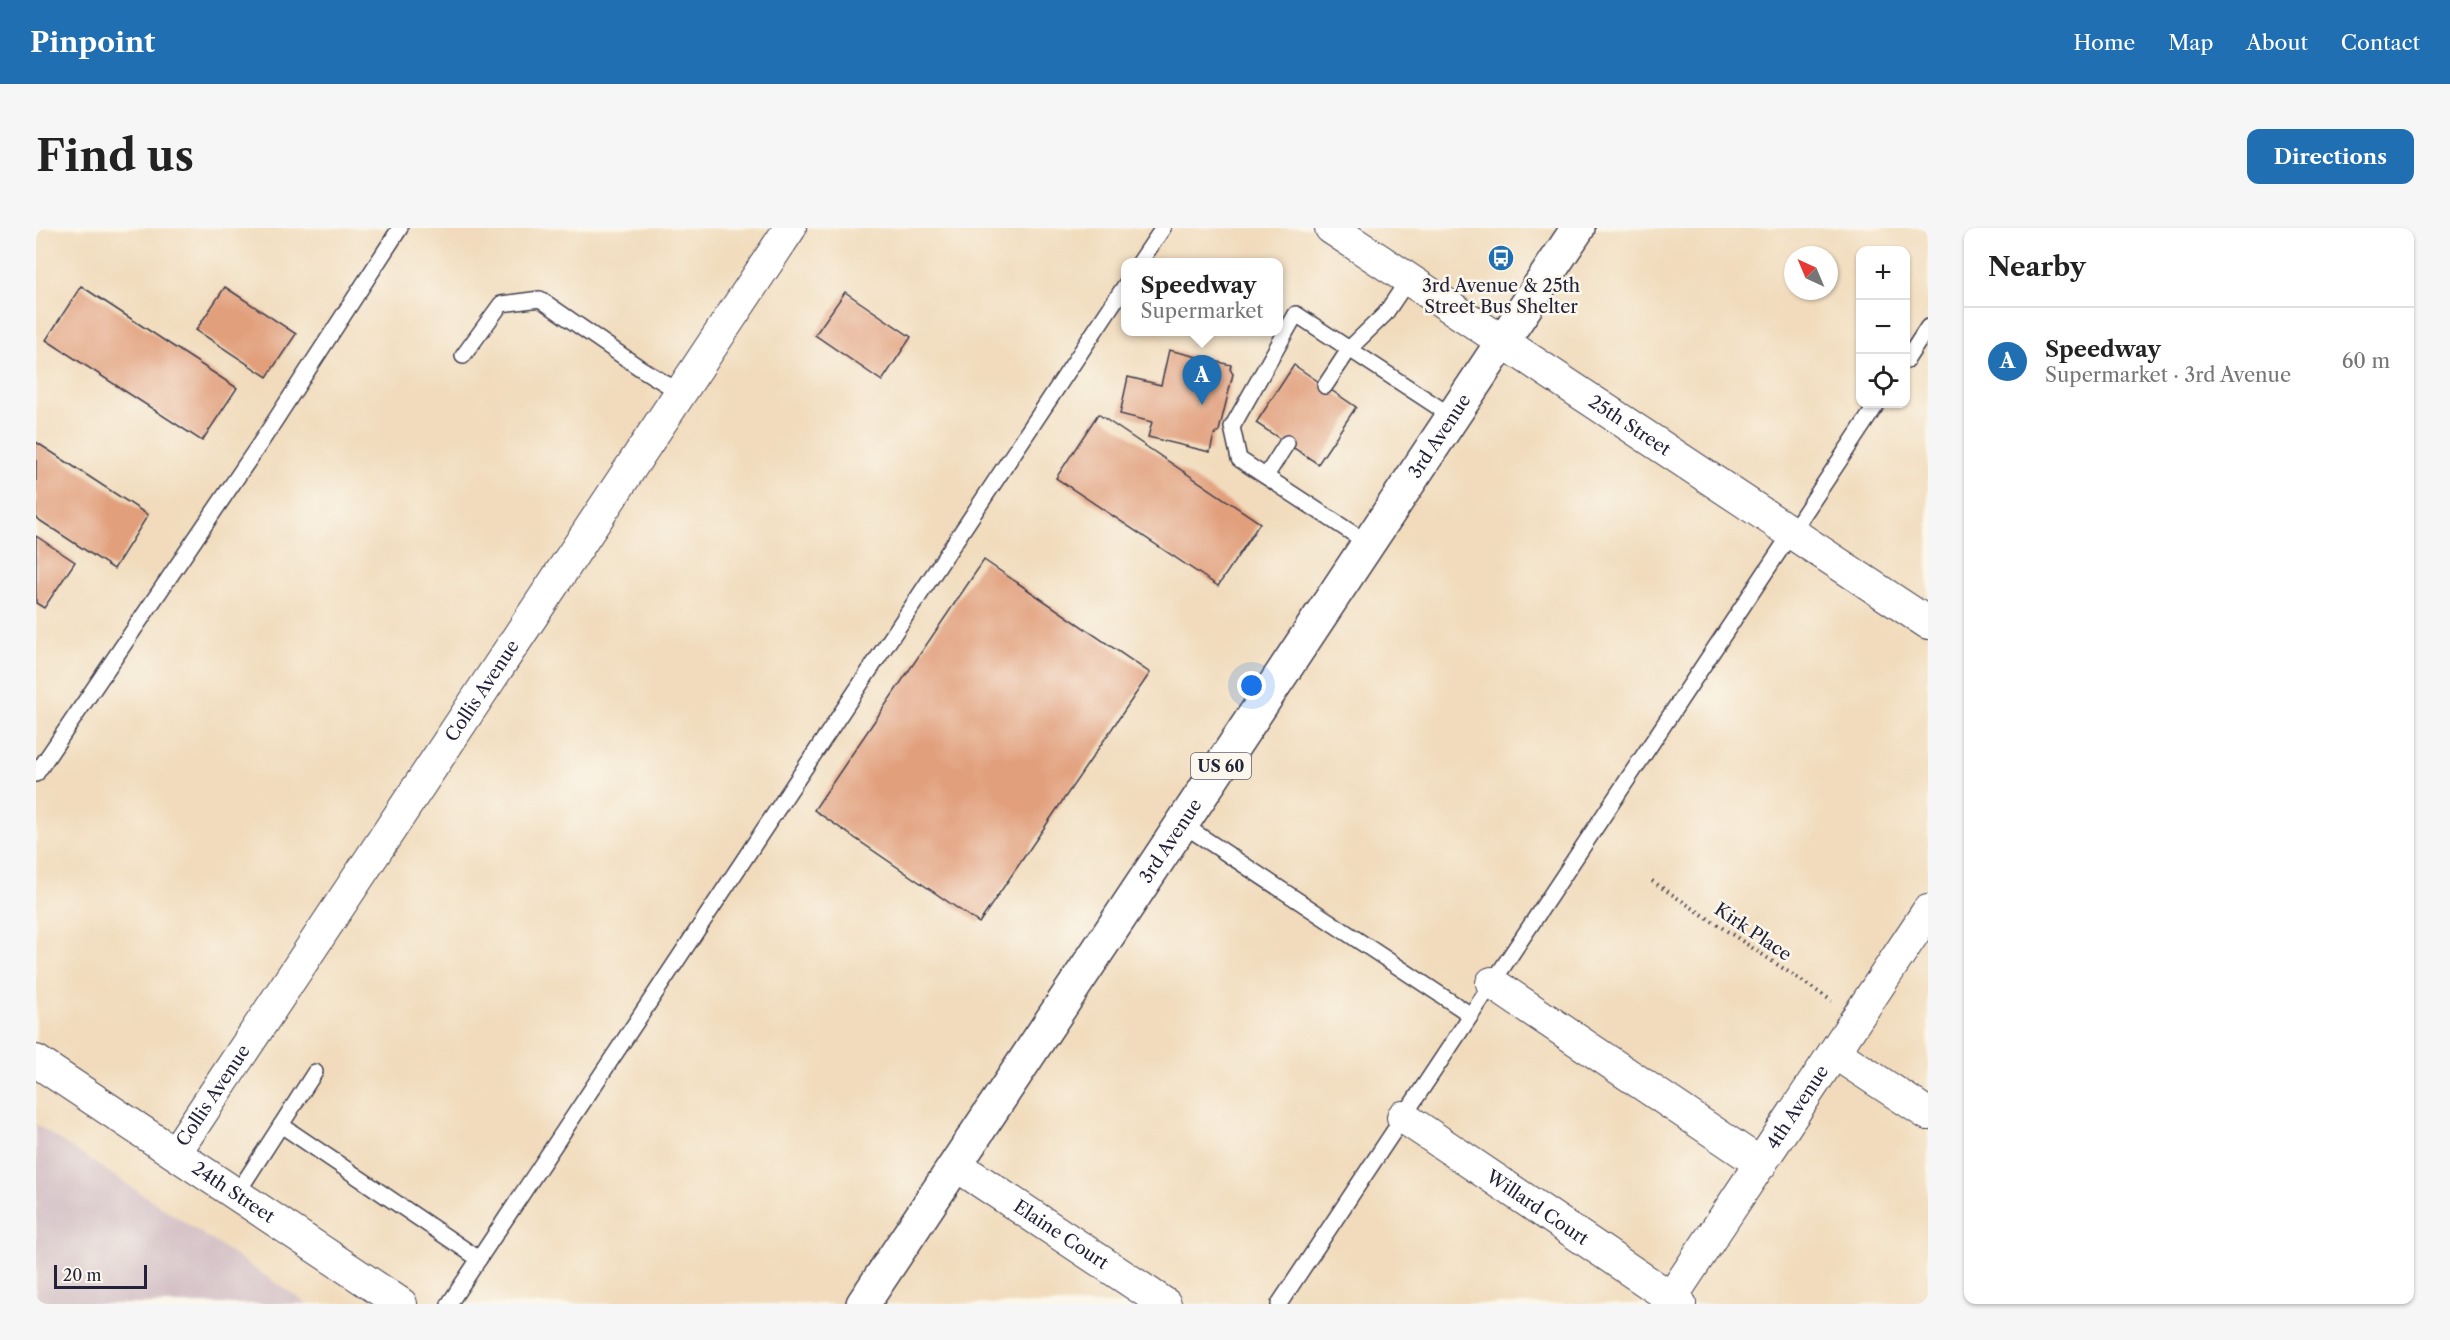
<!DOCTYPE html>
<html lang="en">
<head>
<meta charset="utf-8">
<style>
  :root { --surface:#fff; --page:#f6f6f6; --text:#222; --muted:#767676; --line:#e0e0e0; --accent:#1f6fb2 }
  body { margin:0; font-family:"Libre Caslon Text",serif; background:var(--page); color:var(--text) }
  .controls { position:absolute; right:18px; top:18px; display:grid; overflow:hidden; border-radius:12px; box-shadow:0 2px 4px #0004 }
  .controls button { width:54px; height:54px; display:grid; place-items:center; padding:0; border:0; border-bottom:2px solid var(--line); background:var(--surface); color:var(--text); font:30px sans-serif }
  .compass { position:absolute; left:1748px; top:18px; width:54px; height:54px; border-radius:50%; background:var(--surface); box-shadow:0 2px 4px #0004; rotate:316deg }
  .scale { position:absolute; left:18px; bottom:15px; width:93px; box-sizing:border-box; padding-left:6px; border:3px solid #22223b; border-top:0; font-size:16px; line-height:21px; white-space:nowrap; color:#22223b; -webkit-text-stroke:4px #fbf7ec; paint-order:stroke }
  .you { position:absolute; left:1216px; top:458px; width:21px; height:21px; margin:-15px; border:4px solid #fff; border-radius:50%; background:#1a73e8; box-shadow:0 0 0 9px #1a73e833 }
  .badge { display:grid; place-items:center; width:39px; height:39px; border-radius:50%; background:var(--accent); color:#fff; font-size:20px; font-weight:700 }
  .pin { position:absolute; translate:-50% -50px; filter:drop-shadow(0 2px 3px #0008) }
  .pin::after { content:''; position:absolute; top:32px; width:21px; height:18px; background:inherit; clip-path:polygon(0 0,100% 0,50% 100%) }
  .popup { position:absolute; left:1085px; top:30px; width:162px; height:78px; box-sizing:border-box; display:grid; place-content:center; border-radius:12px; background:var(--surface); filter:drop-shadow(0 2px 4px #0005); font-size:20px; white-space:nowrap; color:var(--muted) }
  .popup b { font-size:22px; color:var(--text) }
  .popup::after { content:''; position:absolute; left:50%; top:100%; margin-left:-12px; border:12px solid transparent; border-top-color:var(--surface) }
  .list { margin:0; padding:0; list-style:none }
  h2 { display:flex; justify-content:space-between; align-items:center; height:78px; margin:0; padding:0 24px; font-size:26px }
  h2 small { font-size:20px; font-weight:400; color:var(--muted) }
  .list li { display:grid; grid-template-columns:39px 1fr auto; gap:18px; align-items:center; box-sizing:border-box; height:108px; padding:0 24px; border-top:2px solid var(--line) }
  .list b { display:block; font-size:22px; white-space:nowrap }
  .list p { margin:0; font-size:20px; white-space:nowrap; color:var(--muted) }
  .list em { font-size:20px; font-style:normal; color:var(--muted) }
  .icon { flex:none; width:33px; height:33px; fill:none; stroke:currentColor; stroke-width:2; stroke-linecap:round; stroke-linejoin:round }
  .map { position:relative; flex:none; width:1892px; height:1076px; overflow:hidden; border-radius:12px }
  header { display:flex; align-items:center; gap:36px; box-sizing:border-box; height:84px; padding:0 30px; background:var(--accent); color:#fff }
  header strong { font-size:28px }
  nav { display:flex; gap:33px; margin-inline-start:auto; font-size:21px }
  .intro { display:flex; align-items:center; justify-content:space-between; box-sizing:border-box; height:144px; padding:0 36px }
  h1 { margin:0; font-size:42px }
  .button { padding:15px 27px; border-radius:12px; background:var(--accent); color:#fff; font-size:21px; font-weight:700 }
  main { display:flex; gap:36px; padding:0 36px }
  aside { flex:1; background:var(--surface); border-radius:12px; box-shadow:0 2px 4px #0004 }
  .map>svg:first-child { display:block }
  .industrial { fill:#d2bec4 }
  .building { fill:#e19f7b }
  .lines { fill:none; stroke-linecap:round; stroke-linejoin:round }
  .service-casing { stroke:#413e4e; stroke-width:18 }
  .minor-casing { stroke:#413e4e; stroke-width:34 }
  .primary-casing { stroke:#413e4e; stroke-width:36 }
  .path { stroke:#413e4e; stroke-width:4; stroke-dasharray:1.5 4.5; stroke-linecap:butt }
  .service { stroke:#fff; stroke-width:15 }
  .minor { stroke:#fff; stroke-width:32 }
  .primary { stroke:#fff; stroke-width:33 }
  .labels { text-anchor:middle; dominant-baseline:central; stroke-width:5; stroke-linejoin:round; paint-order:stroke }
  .shield { fill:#fbf7ec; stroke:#636270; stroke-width:1.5 }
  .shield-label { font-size:16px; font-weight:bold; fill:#22223b }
  .poi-label { font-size:18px; fill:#22223b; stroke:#fbf7ec }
  .street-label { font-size:18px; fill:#22223b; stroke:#fbf7ec }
</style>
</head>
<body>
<header>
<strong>Pinpoint</strong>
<nav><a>Home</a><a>Map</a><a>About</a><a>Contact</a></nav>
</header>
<div class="intro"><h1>Find us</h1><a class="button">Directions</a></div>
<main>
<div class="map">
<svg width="1892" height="1076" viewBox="0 0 1892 1076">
  <rect width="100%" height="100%" fill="#fbf7ec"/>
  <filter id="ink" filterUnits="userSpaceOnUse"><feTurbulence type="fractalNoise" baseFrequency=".0167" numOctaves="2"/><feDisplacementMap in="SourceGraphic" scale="12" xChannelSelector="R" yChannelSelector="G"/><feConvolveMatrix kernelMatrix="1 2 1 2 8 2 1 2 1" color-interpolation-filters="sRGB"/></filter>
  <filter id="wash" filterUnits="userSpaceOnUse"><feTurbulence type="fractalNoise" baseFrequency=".008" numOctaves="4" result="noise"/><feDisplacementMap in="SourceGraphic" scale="24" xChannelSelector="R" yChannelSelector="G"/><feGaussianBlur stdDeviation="1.35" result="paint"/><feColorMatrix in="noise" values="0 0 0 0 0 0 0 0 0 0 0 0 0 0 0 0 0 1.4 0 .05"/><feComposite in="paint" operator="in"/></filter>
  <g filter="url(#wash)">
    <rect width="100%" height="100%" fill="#f1dbbc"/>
    <polygon class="industrial" points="0,896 272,1076 0,1076"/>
    <g id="blocks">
      <g class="building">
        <polygon points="45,58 201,160 166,213 10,112"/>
        <polygon points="189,59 260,106 231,149 160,102"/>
        <polygon points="809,64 875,109 846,153 779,107"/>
        <polygon points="1133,122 1195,137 1194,141 1197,146 1183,203 1178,207 1174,224 1112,209 1116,194 1084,186 1092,149 1125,157"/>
        <polygon points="1258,137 1320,179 1282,236 1220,195"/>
        <polygon points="1062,186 1224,295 1182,358 1020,250"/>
        <polygon points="0,214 112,287 78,341 0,290"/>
        <polygon points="0,308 39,334 8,380 0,375"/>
        <polygon points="948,332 1114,445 943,695 778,582"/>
      </g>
    </g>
  </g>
  <g filter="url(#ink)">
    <use href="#blocks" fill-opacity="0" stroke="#413e4e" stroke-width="1.5"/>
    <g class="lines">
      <defs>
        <g id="service">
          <polyline points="1104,34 1127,0"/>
          <polyline points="427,128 465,76 504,71 604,140 645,165"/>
          <polyline points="1870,133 1892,99"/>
          <polyline points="1289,158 1314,120 1349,86 1372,52"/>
          <polyline points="1230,248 1251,215"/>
          <polyline points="1333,316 1203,231 1196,199 1260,86 1417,189"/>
          <polyline points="0,546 227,211 364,0"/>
          <polyline points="1146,596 1435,787"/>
          <polyline points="245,897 279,844"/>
          <polyline points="200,967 245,897 443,1031"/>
          <polyline points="413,1076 1090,56"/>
          <polyline points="1243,1076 1841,176"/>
        </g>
        <g id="minor">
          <path id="s1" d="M1295,0l597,395"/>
          <polyline points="1456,755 1725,936"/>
          <polyline points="1799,825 1892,886"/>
          <path id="s2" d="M0,833l365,243"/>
          <path id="s3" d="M1367,889l277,187"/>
          <path id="s4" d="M139,925l615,-925"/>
          <path id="s5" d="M920,937l209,139"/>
          <path id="s6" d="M1631,1076l261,-393"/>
        </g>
        <g id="primary">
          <path id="s7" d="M827,1076l715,-1076"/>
        </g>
      </defs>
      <use href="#service" class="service-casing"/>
      <use href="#minor" class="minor-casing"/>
      <use href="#primary" class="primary-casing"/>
      <polyline class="path" points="1616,653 1796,773"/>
      <use href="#service" class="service"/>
      <use href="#minor" class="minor"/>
      <use href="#primary" class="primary"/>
    </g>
  </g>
  <defs>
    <symbol id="bus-disc" viewBox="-11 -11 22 22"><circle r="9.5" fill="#1f6fb2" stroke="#fbf7ec"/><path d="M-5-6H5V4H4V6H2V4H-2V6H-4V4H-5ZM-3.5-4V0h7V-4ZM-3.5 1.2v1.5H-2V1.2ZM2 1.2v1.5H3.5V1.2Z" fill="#fff"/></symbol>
  </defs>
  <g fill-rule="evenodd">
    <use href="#bus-disc" x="1450" y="15" width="30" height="30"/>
  </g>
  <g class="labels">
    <rect class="shield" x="1155" y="525" width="60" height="26" rx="4.5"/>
    <g class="shield-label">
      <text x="1185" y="538">US 60</text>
    </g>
    <g class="poi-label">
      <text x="1465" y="58">3rd Avenue &amp; 25th<tspan x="1465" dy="21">Street Bus Shelter</tspan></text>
    </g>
    <g class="street-label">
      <text stroke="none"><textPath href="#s1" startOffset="358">25th Street</textPath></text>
      <text stroke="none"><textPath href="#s7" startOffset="1042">3rd Avenue</textPath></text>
      <text stroke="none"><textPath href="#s4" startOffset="555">Collis Avenue</textPath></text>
      <text stroke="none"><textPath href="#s7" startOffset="556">3rd Avenue</textPath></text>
      <text transform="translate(1717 704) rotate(34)">Kirk Place</text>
      <text stroke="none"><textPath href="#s4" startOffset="69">Collis Avenue</textPath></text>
      <text stroke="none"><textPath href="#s6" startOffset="236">4th Avenue</textPath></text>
      <text stroke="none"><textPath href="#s2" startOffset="237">24th Street</textPath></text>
      <text stroke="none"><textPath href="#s3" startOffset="162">Willard Court</textPath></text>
      <text stroke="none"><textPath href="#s5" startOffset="126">Elaine Court</textPath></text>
    </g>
  </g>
</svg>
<div class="controls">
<button>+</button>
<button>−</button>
<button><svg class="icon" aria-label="locate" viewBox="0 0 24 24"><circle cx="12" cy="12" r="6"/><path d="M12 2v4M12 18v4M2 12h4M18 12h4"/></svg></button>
</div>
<svg class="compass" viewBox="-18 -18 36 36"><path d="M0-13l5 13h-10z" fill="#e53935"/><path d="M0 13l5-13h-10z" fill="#767676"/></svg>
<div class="scale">20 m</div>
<div class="you"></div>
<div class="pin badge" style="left:1166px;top:177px">A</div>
<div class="popup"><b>Speedway</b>Supermarket</div>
</div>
<aside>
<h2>Nearby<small></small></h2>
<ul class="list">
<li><span class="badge">A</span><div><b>Speedway</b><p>Supermarket · 3rd Avenue</p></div><em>60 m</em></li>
</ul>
</aside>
</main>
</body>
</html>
